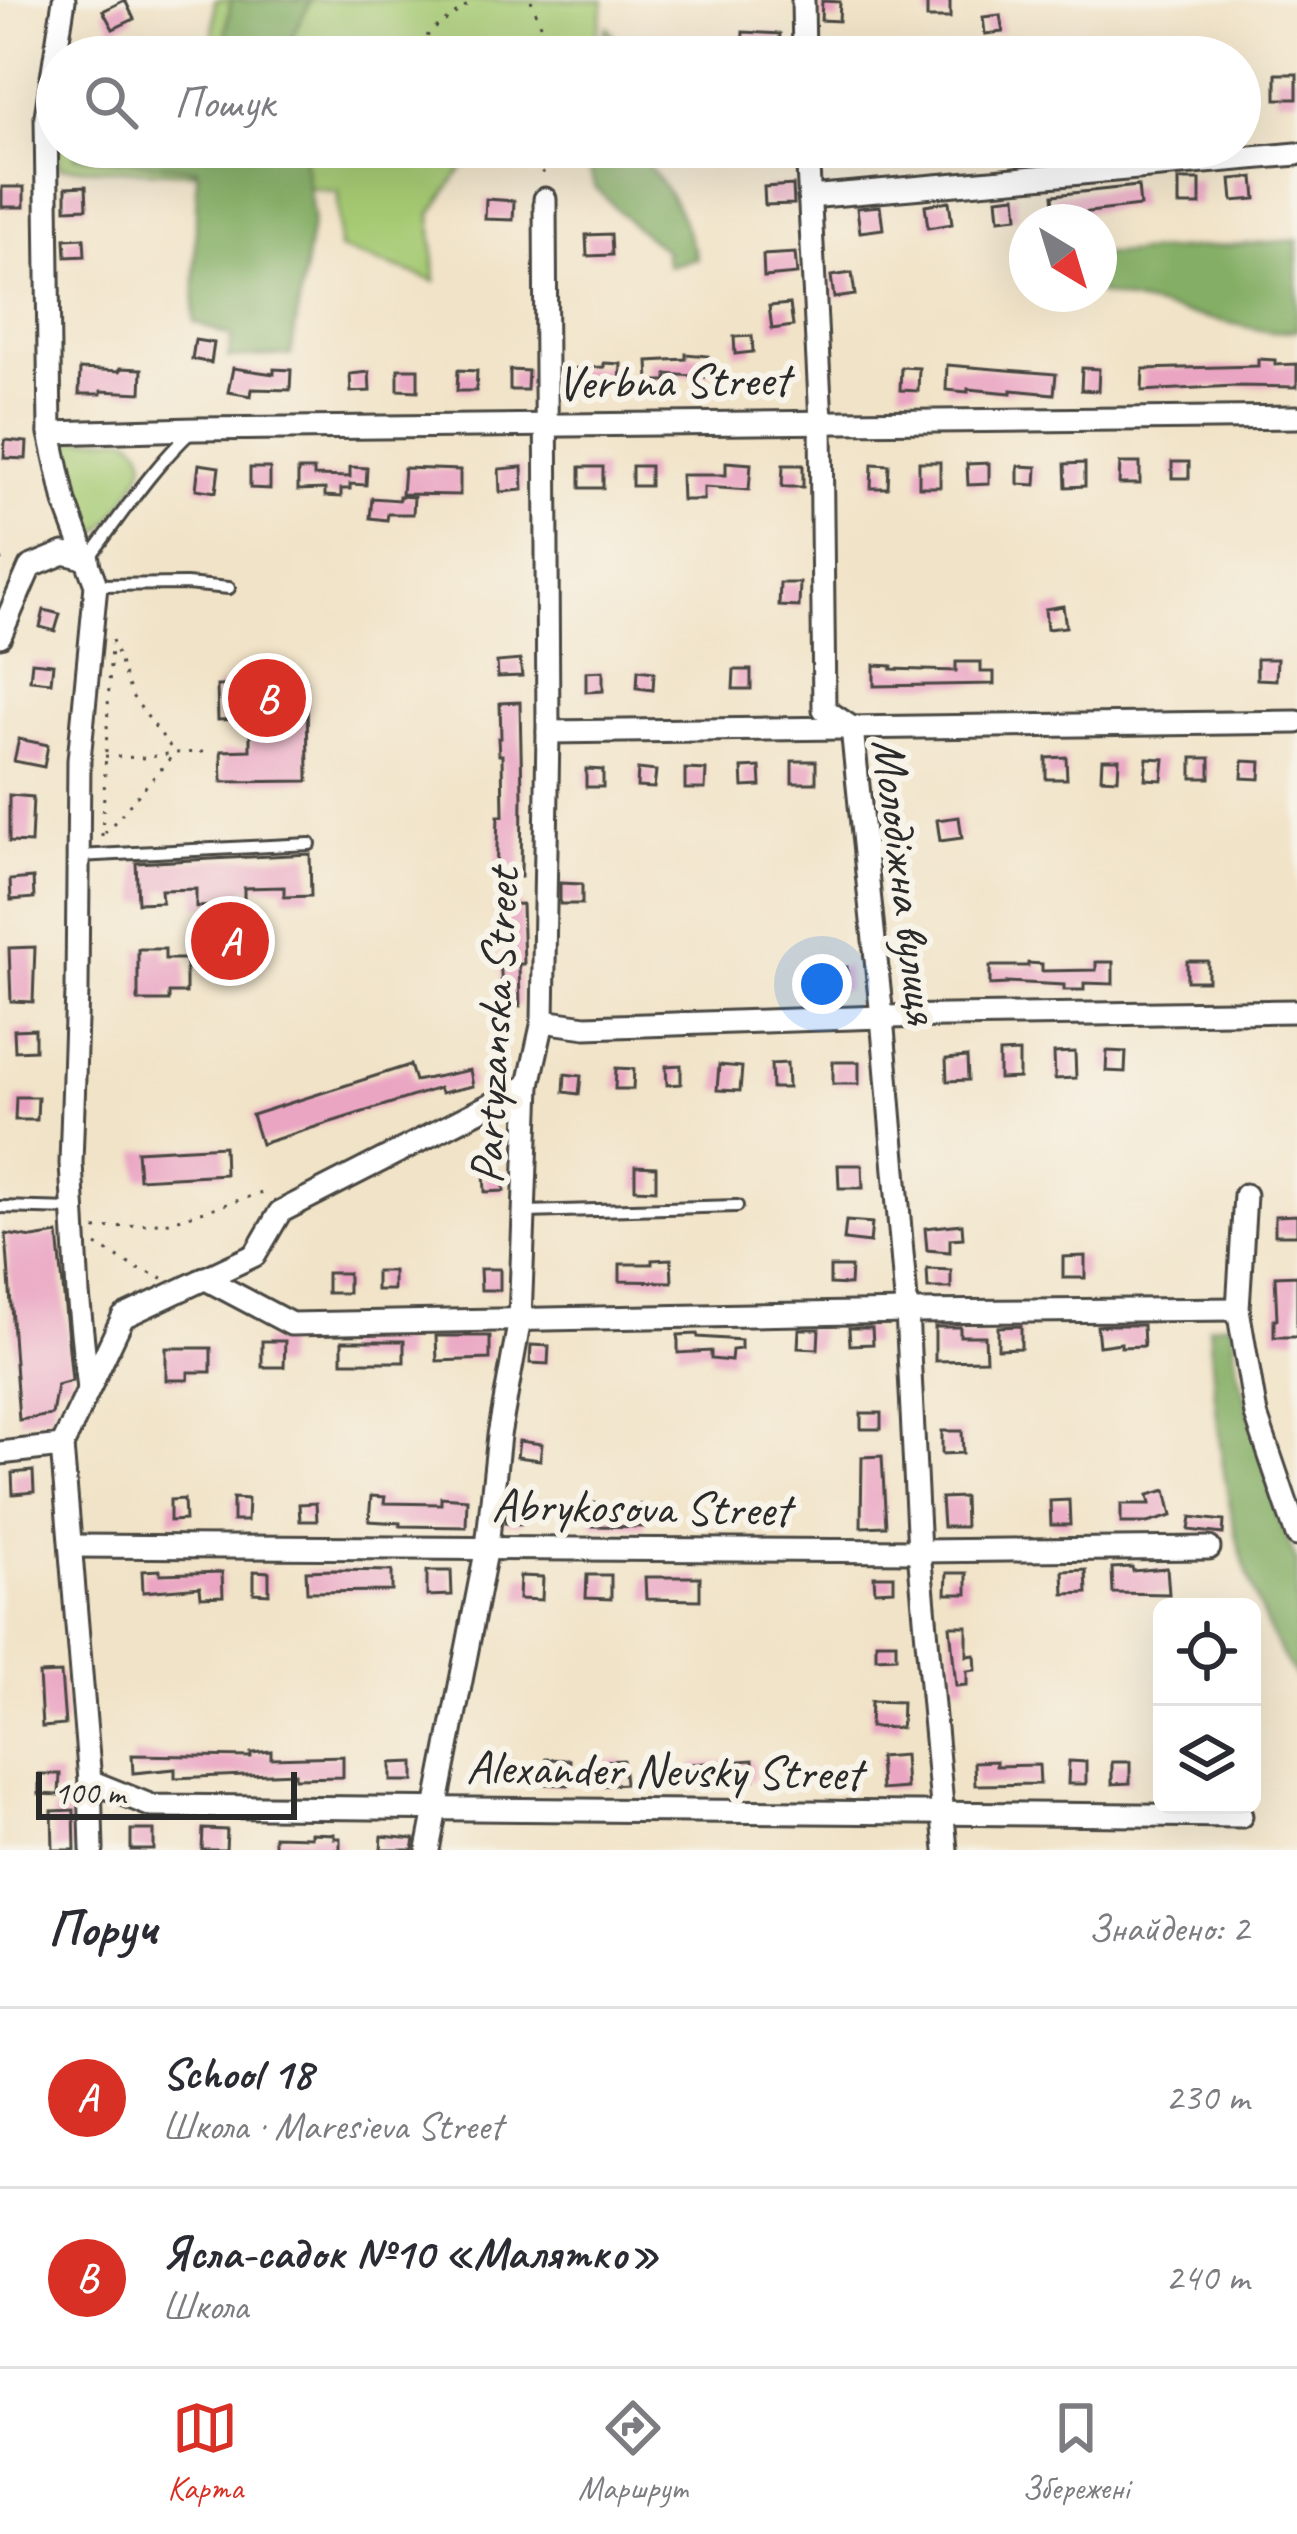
<!DOCTYPE html>
<html lang="uk">
<head>
<meta charset="utf-8">
<style>
  :root { --surface:#fff; --page:#f2f2f3; --text:#2b2b33; --muted:#7c7c81; --line:#e1e1e2; --accent:#d93025 }
  body { margin:0; font-family:Caveat,sans-serif; background:var(--page); color:var(--text) }
  .controls { position:absolute; right:36px; bottom:36px; display:grid; overflow:hidden; border-radius:18px; box-shadow:0 12px 48px #0002 }
  .controls button { width:108px; height:108px; display:grid; place-items:center; padding:0; border:0; border-bottom:3px solid var(--line); background:var(--surface); color:var(--text); font:60px sans-serif }
  .compass { position:absolute; left:1009px; top:204px; width:108px; height:108px; border-radius:50%; background:var(--surface); box-shadow:0 12px 48px #0002; rotate:142deg }
  .scale { position:absolute; left:36px; bottom:30px; width:261px; box-sizing:border-box; padding-left:12px; border:6px solid #2b2b2b; border-top:0; font-size:33px; line-height:42px; white-space:nowrap; color:#2b2b2b; -webkit-text-stroke:9px #f7f3e8; paint-order:stroke }
  .you { position:absolute; left:822px; top:984px; width:42px; height:42px; margin:-30px; border:9px solid #fff; border-radius:50%; background:#1a73e8; box-shadow:0 0 0 18px #1a73e833 }
  .badge { display:grid; place-items:center; width:78px; height:78px; border-radius:50%; background:var(--accent); color:#fff; font-size:39px; font-weight:700 }
  .pin { position:absolute; translate:-50% -50%; border:6px solid #fff; box-shadow:0 3px 12px #0006 }
  .list { margin:0; padding:0; list-style:none }
  h2 { display:flex; justify-content:space-between; align-items:center; height:156px; margin:0; padding:0 48px; font-size:51px }
  h2 small { font-size:39px; font-weight:400; color:var(--muted) }
  .list li { display:grid; grid-template-columns:78px 1fr auto; gap:36px; align-items:center; box-sizing:border-box; height:180px; padding:0 48px; border-top:3px solid var(--line) }
  .list b { display:block; font-size:45px; white-space:nowrap }
  .list p { margin:0; font-size:39px; white-space:nowrap; color:var(--muted) }
  .list em { font-size:39px; font-style:normal; color:var(--muted) }
  .icon { flex:none; width:66px; height:66px; fill:none; stroke:currentColor; stroke-width:2; stroke-linecap:round; stroke-linejoin:round }
  .map { position:relative; flex:none; width:1297px; height:1850px; overflow:hidden }
  .search { position:absolute; background:var(--surface); box-shadow:0 12px 48px #0002; left:36px; right:36px; top:36px; height:132px; display:flex; align-items:center; gap:30px; box-sizing:border-box; padding:0 42px; border-radius:66px; color:var(--muted); font-size:45px }
  .sheet { height:516px; background:var(--surface) }
  nav { display:flex; justify-content:space-around; align-items:center; box-sizing:border-box; height:168px; border-top:3px solid var(--line); background:var(--surface); font-size:33px; color:var(--muted) }
  nav a { display:grid; justify-items:center; gap:6px }
  nav .on { color:var(--accent) }
  .map>svg:first-child { display:block }
  .green { fill:#a6ca73; stroke:#687a4f; stroke-width:3 }
  .forest { fill:#84ae65; stroke:#586c48; stroke-width:3 }
  .building { fill:#eaa5c3 }
  .lines { fill:none; stroke-linecap:round; stroke-linejoin:round }
  .lane-casing { stroke:#494742; stroke-width:16 }
  .street-casing { stroke:#494742; stroke-width:27 }
  .path { stroke:#494742; stroke-width:3; stroke-dasharray:3 9; stroke-linecap:butt }
  .lane { stroke:#fff; stroke-width:10 }
  .street { stroke:#fff; stroke-width:21 }
  .labels { text-anchor:middle; dominant-baseline:central; stroke-width:12; stroke-linejoin:round; paint-order:stroke }
  .street-label { font-size:48px; fill:#2b2b2b; stroke:#f7f3e8 }
</style>
</head>
<body>
<div class="map">
<svg width="1297" height="1850" viewBox="0 0 1297 1850">
  <rect width="100%" height="100%" fill="#f7f3e8"/>
  <filter id="ink" filterUnits="userSpaceOnUse"><feTurbulence type="fractalNoise" baseFrequency=".00833" numOctaves="2"/><feDisplacementMap in="SourceGraphic" scale="24" xChannelSelector="R" yChannelSelector="G"/><feConvolveMatrix kernelMatrix="1 2 1 2 8 2 1 2 1" color-interpolation-filters="sRGB"/></filter>
  <filter id="wash" filterUnits="userSpaceOnUse"><feTurbulence type="fractalNoise" baseFrequency=".004" numOctaves="4" result="noise"/><feDisplacementMap in="SourceGraphic" scale="48" xChannelSelector="R" yChannelSelector="G"/><feGaussianBlur stdDeviation="2.7" result="paint"/><feColorMatrix in="noise" values="0 0 0 0 0 0 0 0 0 0 0 0 0 0 0 0 0 1.4 0 .05"/><feComposite in="paint" operator="in"/></filter>
  <g filter="url(#wash)">
    <rect width="100%" height="100%" fill="#f1e3c7"/>
    <g class="green">
      <polygon points="215,0 604,0 599,28 586,57 212,57"/>
      <polygon points="57,130 57,147 531,147 530,166 467,161 431,214 435,281 339,249 338,192 266,181 228,149 192,173 60,167 54,147"/>
      <path d="M128,437c9,6 16,13 16,24 -1,16 -31,58 -43,70l-10,-1 -24,-64 -3,-26z"/>
    </g>
    <g class="forest">
      <polygon points="231,0 311,0 282,57 222,57"/>
      <polygon points="607,27 633,57 595,57"/>
      <polygon points="77,147 287,147 304,156 313,217 291,355 228,358 232,337 194,322 197,169 75,156"/>
      <path d="M549,147h82c36,36 51,64 66,112l-29,7 -4,-17 -31,-24 -39,-39 -9,-34 -35,2z"/>
      <polygon points="1297,240 1297,330 1270,332 1099,294 1099,255"/>
      <path d="M1232,1322l6,48 40,146 19,47v116c-70,-104 -78,-232 -88,-353z"/>
    </g>
    <g id="blocks">
      <g class="building">
        <polygon points="125,0 134,19 113,29 103,11"/>
        <rect x="927" y="0" width="23" height="18"/>
        <polygon points="822,1 840,2 839,21 821,20"/>
        <polygon points="1000,15 1003,32 985,34 983,17"/>
        <polygon points="743,32 780,34 779,53 742,51"/>
        <rect x="1276" y="74" width="21" height="25"/>
        <polygon points="848,147 874,147 875,167 850,169"/>
        <polygon points="906,147 929,147 931,162 909,165"/>
        <polygon points="1254,177 1256,199 1233,201 1231,179"/>
        <rect x="1179" y="180" width="21" height="25"/>
        <polygon points="793,185 794,204 765,205 764,187"/>
        <polygon points="86,186 87,208 66,209 66,187"/>
        <polygon points="1138,186 1140,206 1055,216 1053,195"/>
        <rect x="2" y="187" width="22" height="20"/>
        <polygon points="1016,196 1018,217 999,219 997,198"/>
        <polygon points="486,199 514,201 513,220 485,219"/>
        <polygon points="949,201 952,224 928,228 925,205"/>
        <polygon points="880,206 883,229 860,232 857,208"/>
        <polygon points="611,234 612,255 587,256 586,235"/>
        <polygon points="84,238 85,256 66,257 65,239"/>
        <polygon points="795,253 797,274 764,277 763,255"/>
        <polygon points="852,273 855,295 834,298 831,276"/>
        <polygon points="790,304 793,326 772,329 769,306"/>
        <polygon points="752,336 753,352 735,354 734,337"/>
        <polygon points="195,340 214,343 211,363 192,359"/>
        <polygon points="686,354 708,356 707,377 667,374 667,381 649,381 648,361 686,359"/>
        <polygon points="1258,359 1275,360 1275,365 1297,364 1297,387 1234,386 1142,391 1143,369 1258,366"/>
        <polygon points="604,363 621,364 620,383 589,382 590,394 566,395 565,369 604,367"/>
        <polygon points="947,365 1056,374 1054,394 1011,390 1011,393 968,389 968,392 946,390"/>
        <polygon points="901,367 919,368 918,391 900,390"/>
        <polygon points="120,368 142,369 141,393 101,391 101,394 79,394 80,369 120,371"/>
        <polygon points="233,368 274,374 274,369 291,370 290,390 252,389 251,396 228,392"/>
        <polygon points="1082,368 1099,369 1098,391 1081,390"/>
        <polygon points="398,369 418,369 418,391 398,390"/>
        <polygon points="458,370 477,371 476,391 457,391"/>
        <polygon points="510,370 528,371 527,390 510,390"/>
        <polygon points="369,372 370,391 351,392 350,374"/>
        <polygon points="5,440 27,442 26,459 4,458"/>
        <polygon points="726,462 751,464 749,490 704,487 704,500 682,500 681,475 726,475"/>
        <rect x="919" y="462" width="21" height="25"/>
        <rect x="1172" y="462" width="17" height="16"/>
        <polygon points="989,463 989,484 968,485 967,464"/>
        <polygon points="1085,463 1085,486 1066,487 1065,464"/>
        <polygon points="1120,463 1140,463 1140,484 1119,484"/>
        <polygon points="199,464 219,467 216,492 196,489"/>
        <polygon points="872,464 889,465 888,488 871,488"/>
        <polygon points="783,465 803,465 803,487 782,487"/>
        <rect x="632" y="466" width="18" height="20"/>
        <polygon points="1018,466 1037,467 1036,485 1018,484"/>
        <polygon points="350,467 367,468 366,485 350,484 350,489 341,489 341,497 325,496 325,489 298,490 298,470 314,470 314,476 350,477"/>
        <polygon points="522,467 523,490 500,492 499,469"/>
        <rect x="580" y="467" width="23" height="21"/>
        <polygon points="250,468 270,468 270,489 250,488"/>
        <polygon points="404,468 460,470 460,495 402,494"/>
        <polygon points="399,496 414,497 413,514 388,514 387,520 370,518 372,498 399,500"/>
        <polygon points="780,583 800,583 799,607 779,606"/>
        <polygon points="1063,606 1066,627 1047,629 1045,609"/>
        <polygon points="44,610 60,614 55,631 40,627"/>
        <polygon points="1257,659 1277,659 1276,680 1257,679"/>
        <polygon points="520,660 522,676 498,677 497,662"/>
        <polygon points="32,662 53,664 51,682 30,680"/>
        <polygon points="956,662 981,662 981,672 994,672 994,684 874,686 874,665 892,666 891,669 956,671"/>
        <polygon points="638,670 654,672 653,690 637,688"/>
        <polygon points="734,670 751,670 751,689 733,689"/>
        <polygon points="603,671 603,691 586,692 586,672"/>
        <polygon points="307,683 308,781 222,782 221,751 250,750 250,719 218,720 217,686"/>
        <polygon points="520,702 522,796 521,877 496,877 498,816 503,816 502,755 499,755 498,738 501,738 500,703"/>
        <polygon points="19,739 48,745 44,767 14,761"/>
        <polygon points="1066,757 1067,779 1046,779 1046,758"/>
        <polygon points="1147,758 1164,759 1162,780 1145,779"/>
        <rect x="1192" y="758" width="18" height="20"/>
        <polygon points="1102,759 1119,759 1118,779 1101,778"/>
        <rect x="792" y="761" width="24" height="22"/>
        <polygon points="1243,761 1261,762 1260,779 1242,778"/>
        <polygon points="760,767 761,786 743,787 742,768"/>
        <polygon points="586,769 603,770 603,787 586,787"/>
        <polygon points="638,769 656,771 654,788 637,787"/>
        <polygon points="685,769 706,770 705,789 685,789"/>
        <polygon points="9,795 33,797 31,843 9,842"/>
        <polygon points="959,817 962,838 940,841 937,820"/>
        <polygon points="310,854 311,896 284,897 284,887 244,888 244,905 196,907 196,889 161,890 162,902 138,903 136,863"/>
        <polygon points="33,878 34,898 11,900 10,880"/>
        <polygon points="560,883 582,884 582,904 560,904"/>
        <polygon points="522,904 524,964 519,964 520,1006 499,1006 499,990 502,990 498,924 495,924 494,905"/>
        <polygon points="35,947 33,1002 11,1001 9,948"/>
        <polygon points="138,949 165,949 165,959 186,959 186,993 169,993 169,1001 138,1001"/>
        <rect x="1187" y="961" width="21" height="20"/>
        <polygon points="1096,962 1113,962 1113,984 1084,983 1084,990 1064,990 1064,985 1007,982 1007,984 990,985 990,966 1028,966 1028,963 1042,964 1042,971 1096,970"/>
        <polygon points="847,967 848,990 807,992 805,973"/>
        <polygon points="35,1029 35,1050 15,1051 14,1030"/>
        <polygon points="1107,1051 1126,1052 1125,1072 1106,1071"/>
        <polygon points="1019,1052 1019,1078 999,1079 999,1053"/>
        <polygon points="1075,1052 1076,1078 1055,1079 1054,1053"/>
        <polygon points="967,1057 968,1080 947,1081 946,1059"/>
        <rect x="833" y="1062" width="26" height="22"/>
        <polygon points="787,1063 788,1088 772,1088 771,1064"/>
        <polygon points="410,1065 415,1081 470,1070 473,1086 441,1093 439,1088 261,1144 252,1115"/>
        <polygon points="681,1065 681,1084 667,1085 666,1066"/>
        <polygon points="719,1065 742,1067 740,1091 717,1090"/>
        <polygon points="616,1068 634,1069 633,1089 615,1089"/>
        <polygon points="565,1074 581,1076 579,1094 564,1092"/>
        <polygon points="16,1097 38,1097 37,1120 15,1120"/>
        <polygon points="224,1146 225,1174 139,1179 137,1151"/>
        <polygon points="838,1165 862,1165 863,1188 839,1188"/>
        <polygon points="635,1166 656,1167 656,1190 635,1189"/>
        <polygon points="504,1171 504,1191 485,1192 484,1172"/>
        <polygon points="1297,1215 1297,1235 1275,1235 1275,1216"/>
        <polygon points="846,1221 872,1223 870,1243 844,1240"/>
        <polygon points="962,1224 963,1238 950,1239 950,1252 927,1250 925,1228"/>
        <polygon points="6,1234 33,1238 58,1234 72,1381 57,1385 52,1415 19,1420"/>
        <polygon points="1085,1256 1085,1278 1063,1278 1063,1257"/>
        <polygon points="671,1259 672,1282 620,1281 620,1264 652,1264 652,1260"/>
        <polygon points="830,1267 851,1267 850,1285 830,1284"/>
        <polygon points="480,1269 500,1269 500,1290 481,1290"/>
        <polygon points="927,1269 951,1270 951,1288 928,1288"/>
        <rect x="376" y="1271" width="17" height="19"/>
        <rect x="327" y="1273" width="21" height="20"/>
        <polygon points="1297,1275 1297,1337 1274,1337 1274,1319 1277,1319 1275,1276"/>
        <polygon points="1110,1325 1143,1325 1144,1346 1121,1347 1121,1343 1099,1346 1097,1326"/>
        <polygon points="1021,1326 1021,1348 998,1349 998,1327"/>
        <polygon points="935,1327 960,1327 960,1336 985,1336 986,1360 935,1361"/>
        <polygon points="849,1328 872,1328 873,1344 850,1345"/>
        <polygon points="799,1329 819,1329 818,1349 798,1348"/>
        <polygon points="697,1334 698,1337 741,1340 741,1349 732,1350 731,1361 711,1359 711,1351 678,1353 678,1335"/>
        <polygon points="436,1336 490,1336 490,1359 437,1361"/>
        <polygon points="262,1341 285,1341 284,1367 262,1367"/>
        <rect x="342" y="1341" width="62" height="21"/>
        <polygon points="531,1345 549,1346 548,1364 530,1363"/>
        <polygon points="166,1348 211,1348 211,1372 188,1372 188,1380 166,1380"/>
        <rect x="861" y="1413" width="20" height="16"/>
        <polygon points="942,1431 962,1431 963,1453 942,1454"/>
        <polygon points="519,1441 542,1444 540,1460 517,1457"/>
        <polygon points="882,1456 886,1526 861,1527 862,1457"/>
        <polygon points="33,1471 34,1492 13,1494 12,1473"/>
        <polygon points="1166,1490 1172,1516 1147,1523 1121,1523 1121,1504 1150,1504 1148,1495"/>
        <polygon points="371,1496 385,1497 384,1503 441,1504 441,1497 467,1499 466,1527 400,1526 400,1523 369,1521"/>
        <polygon points="964,1497 965,1527 943,1527 941,1498"/>
        <polygon points="233,1498 248,1499 247,1521 233,1521"/>
        <polygon points="184,1499 185,1520 170,1521 170,1500"/>
        <polygon points="1069,1500 1070,1525 1051,1525 1050,1501"/>
        <polygon points="507,1501 523,1502 521,1524 505,1523"/>
        <polygon points="316,1503 317,1521 300,1521 299,1504"/>
        <polygon points="591,1503 645,1505 645,1527 592,1526"/>
        <polygon points="1191,1517 1224,1521 1223,1534 1189,1530"/>
        <polygon points="1132,1567 1133,1571 1167,1568 1169,1594 1113,1593 1112,1568"/>
        <polygon points="160,1570 160,1574 222,1572 223,1596 201,1597 200,1587 143,1592 142,1571"/>
        <polygon points="334,1570 392,1571 392,1591 307,1592 306,1571"/>
        <polygon points="1086,1570 1087,1593 1064,1594 1063,1571"/>
        <polygon points="254,1571 269,1572 269,1594 254,1593"/>
        <polygon points="427,1571 451,1571 452,1595 427,1596"/>
        <polygon points="947,1573 967,1573 967,1594 946,1594"/>
        <polygon points="587,1575 611,1575 611,1599 586,1598"/>
        <polygon points="520,1576 543,1577 542,1600 519,1599"/>
        <polygon points="874,1576 894,1576 894,1590 875,1591"/>
        <polygon points="645,1577 700,1577 700,1600 646,1599"/>
        <polygon points="950,1626 967,1626 967,1656 975,1655 976,1670 967,1671 967,1685 956,1686"/>
        <polygon points="876,1642 896,1642 896,1657 876,1658"/>
        <polygon points="61,1673 65,1725 42,1727 39,1674"/>
        <polygon points="871,1701 902,1702 901,1728 870,1727"/>
        <polygon points="271,1751 271,1758 343,1756 343,1777 295,1778 295,1773 175,1778 175,1769 133,1773 132,1755 251,1757 251,1753"/>
        <polygon points="904,1755 906,1788 881,1790 879,1757"/>
        <polygon points="486,1757 510,1758 509,1779 485,1778"/>
        <polygon points="546,1759 570,1760 569,1785 545,1784"/>
        <polygon points="623,1760 625,1784 600,1786 599,1761"/>
        <polygon points="753,1760 754,1780 694,1786 692,1764"/>
        <polygon points="996,1761 996,1766 1039,1765 1040,1784 975,1785 974,1762"/>
        <polygon points="1069,1761 1086,1762 1086,1784 1068,1784"/>
        <polygon points="414,1762 414,1781 391,1781 391,1763"/>
        <polygon points="1112,1762 1130,1762 1130,1783 1112,1784"/>
        <polygon points="39,1774 60,1774 59,1795 39,1794"/>
        <polygon points="74,1810 75,1850 53,1850 52,1811"/>
        <polygon points="203,1829 227,1830 226,1850 202,1850"/>
        <rect x="131" y="1830" width="23" height="20"/>
        <polygon points="311,1833 334,1834 334,1838 340,1838 340,1850 274,1850 274,1836 311,1837"/>
        <polygon points="382,1836 415,1839 413,1850 381,1850"/>
      </g>
    </g>
  </g>
  <g filter="url(#ink)">
    <use href="#blocks" fill-opacity="0" stroke="#494742" stroke-width="3"/>
    <g class="lines">
      <defs>
        <g id="lane">
          <path d="M88,559c34,-44 63,-90 104,-128"/>
          <polyline points="96,585 186,584 229,588"/>
          <polyline points="78,856 310,844"/>
          <polyline points="0,1207 73,1209"/>
          <polyline points="526,1212 737,1206"/>
        </g>
        <g id="street">
          <polyline points="64,0 46,116 50,433 65,502 96,585 79,760 77,991 71,1163 78,1294 88,1390"/>
          <polyline points="803,0 804,57"/>
          <polyline points="807,147 821,421 824,709 852,728 882,1017 907,1312 919,1551 946,1850"/>
          <polyline points="809,197 1297,154"/>
          <polyline points="50,433 195,429 1297,417"/>
          <polyline points="0,636 30,567 64,553 88,559"/>
          <polyline points="548,732 1297,722"/>
          <polyline points="543,1021 586,1027 882,1017 1297,1011"/>
          <polyline points="1245,1195 1238,1309 1256,1415 1297,1535"/>
          <polyline points="204,1278 291,1324 907,1312 1238,1309"/>
          <polyline points="62,1446 123,1317 255,1255 280,1212 529,1085"/>
          <polyline points="62,1446 90,1781 92,1850"/>
          <polyline points="0,1453 62,1446"/>
          <polyline points="71,1546 919,1551 1209,1548"/>
          <polyline points="90,1781 152,1806 1241,1816"/>
          <polyline points="428,1850 487,1547 499,1435 520,1319 529,1085 543,1021 548,732 545,199"/>
        </g>
      </defs>
      <use href="#lane" class="lane-casing"/>
      <use href="#street" class="street-casing"/>
      <g class="path">
        <polyline points="531,0 548,42 546,57"/>
        <polyline points="414,57 430,32 474,0"/>
        <polyline points="540,147 544,181"/>
        <polyline points="0,559 11,562"/>
        <polyline points="112,640 132,696 175,753 206,752"/>
        <polyline points="105,756 144,758 173,753"/>
        <polyline points="105,833 174,754"/>
        <polyline points="102,836 111,644"/>
        <polyline points="95,1229 169,1222 262,1193"/>
        <polyline points="96,1245 138,1269 163,1278"/>
      </g>
      <use href="#lane" class="lane"/>
      <use href="#street" class="street"/>
    </g>
  </g>
  <g class="labels">
    <g class="street-label">
      <text transform="translate(673 381) rotate(-1)">Verbna Street</text>
      <text transform="translate(906 881) rotate(83)">Молодіжна вулиця</text>
      <text transform="translate(494 1026) rotate(-87)">Partyzanska Street</text>
      <text transform="translate(641 1507) rotate(1)">Abrykosova Street</text>
      <text transform="translate(664 1770) rotate(1)">Alexander Nevsky Street</text>
    </g>
  </g>
</svg>
<div class="controls">
<button><svg class="icon" aria-label="locate" viewBox="0 0 24 24"><circle cx="12" cy="12" r="6"/><path d="M12 2v4M12 18v4M2 12h4M18 12h4"/></svg></button>
<button><svg class="icon" aria-label="layers" viewBox="0 0 24 24"><path d="M12 4l9 5-9 5-9-5zM3 14l9 5 9-5"/></svg></button>
</div>
<svg class="compass" viewBox="-18 -18 36 36"><path d="M0-13l5 13h-10z" fill="#e53935"/><path d="M0 13l5-13h-10z" fill="#7c7c81"/></svg>
<div class="scale">100 m</div>
<div class="you"></div>
<div class="pin badge" style="left:230px;top:941px">A</div>
<div class="pin badge" style="left:267px;top:698px">B</div>
<div class="search"><svg class="icon" aria-label="search" viewBox="0 0 24 24"><circle cx="10" cy="10" r="6"/><path d="M15 15l6 6"/></svg>Пошук</div>
</div>
<section class="sheet">
<h2>Поруч<small>Знайдено: 2</small></h2>
<ul class="list">
<li><span class="badge">A</span><div><b>School 18</b><p>Школа · Maresieva Street</p></div><em>230 m</em></li>
<li><span class="badge">B</span><div><b>Ясла-садок №10 «Малятко»</b><p>Школа</p></div><em>240 m</em></li>
</ul>
</section>
<nav>
<a class="on"><svg class="icon" aria-label="map" viewBox="0 0 24 24"><path d="M3 6l6-2 6 2 6-2v14l-6 2-6-2-6 2zM9 4v14M15 6v14"/></svg>Карта</a>
<a><svg class="icon" aria-label="directions" viewBox="0 0 24 24"><path d="M12 3l9 9-9 9-9-9zM9 14v-3h6M13 9l2 2-2 2"/></svg>Маршрут</a>
<a><svg class="icon" aria-label="saved" viewBox="0 0 24 24"><path d="M7 4h10v16l-5-4-5 4z"/></svg>Збережені</a>
</nav>
</body>
</html>
